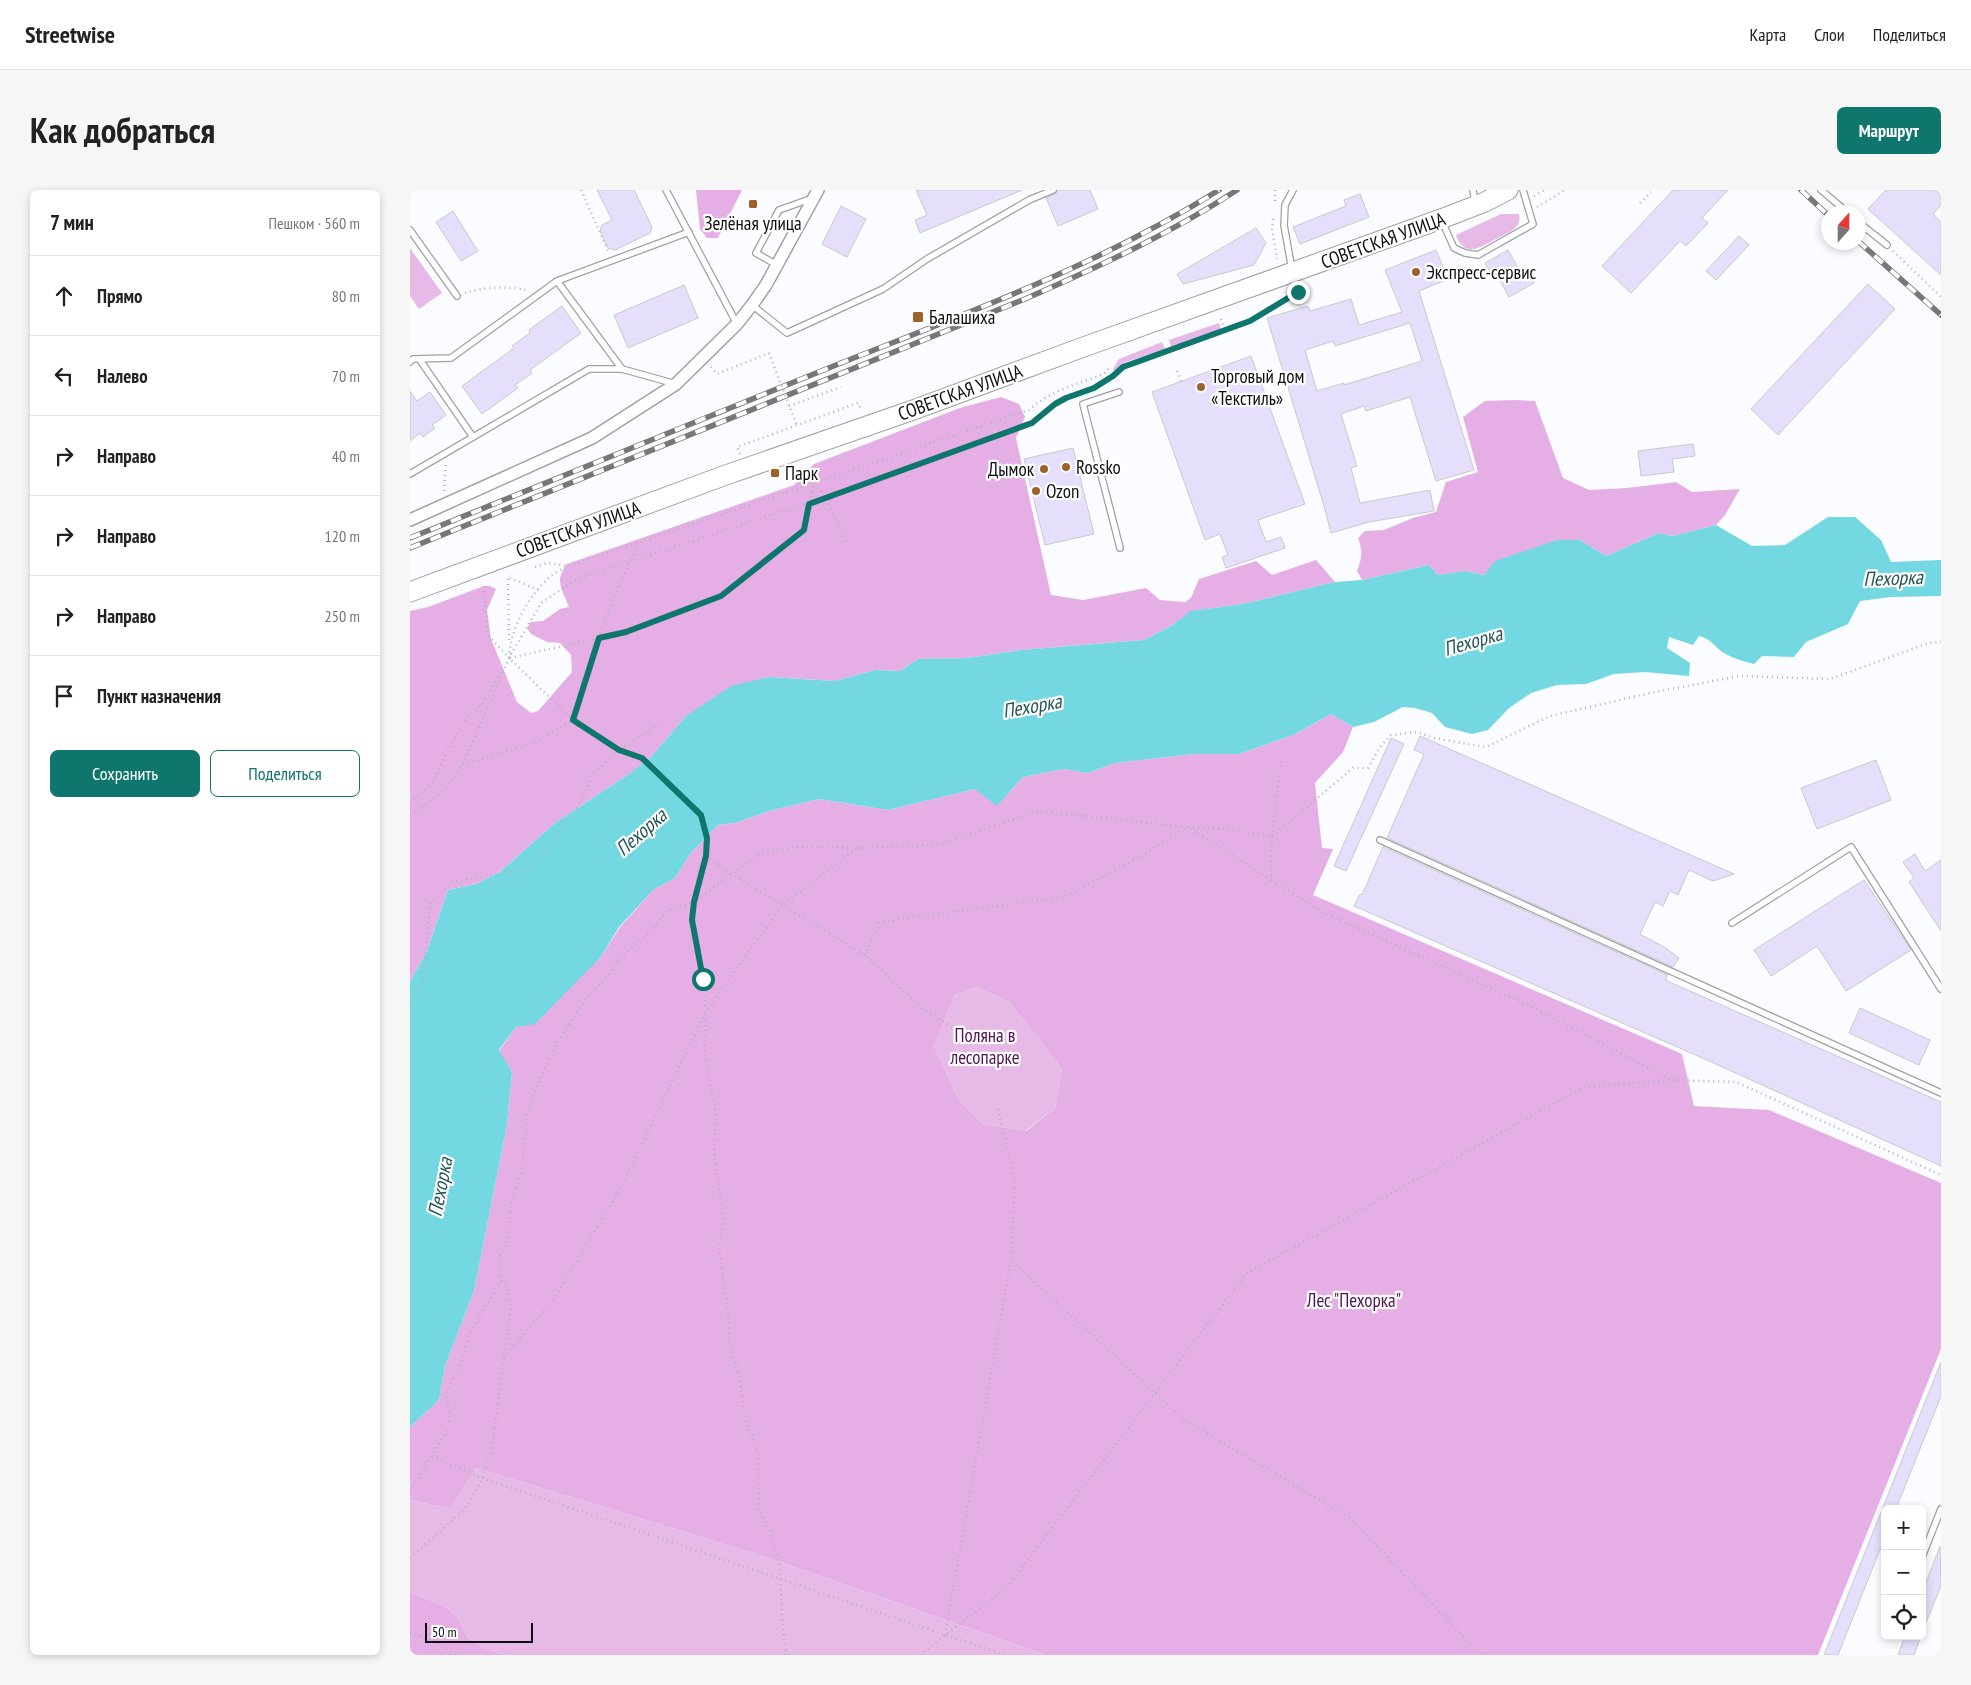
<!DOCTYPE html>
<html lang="ru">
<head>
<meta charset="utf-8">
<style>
  :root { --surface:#fff; --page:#f6f6f6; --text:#222; --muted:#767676; --line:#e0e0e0; --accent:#0f766e }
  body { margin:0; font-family:"PT Sans Narrow",sans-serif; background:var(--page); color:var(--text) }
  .controls { position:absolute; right:15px; bottom:15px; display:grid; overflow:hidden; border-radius:8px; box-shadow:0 2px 8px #0003 }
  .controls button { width:45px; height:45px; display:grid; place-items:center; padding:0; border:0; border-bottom:1px solid var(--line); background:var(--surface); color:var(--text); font:25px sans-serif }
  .compass { position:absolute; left:1411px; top:15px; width:45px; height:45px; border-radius:50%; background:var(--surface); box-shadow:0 2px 8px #0003; rotate:21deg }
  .scale { position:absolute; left:15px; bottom:12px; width:108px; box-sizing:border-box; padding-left:5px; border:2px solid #0d0e0f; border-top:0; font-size:14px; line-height:18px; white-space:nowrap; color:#0d0e0f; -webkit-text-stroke:4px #fff; paint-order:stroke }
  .stop { position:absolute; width:15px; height:15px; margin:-11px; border:4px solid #0f766e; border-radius:50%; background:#fff }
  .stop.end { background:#0f766e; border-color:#fff; box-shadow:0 1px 5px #0008 }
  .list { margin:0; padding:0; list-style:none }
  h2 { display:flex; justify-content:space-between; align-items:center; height:65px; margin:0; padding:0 20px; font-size:21px }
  h2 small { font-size:16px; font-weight:400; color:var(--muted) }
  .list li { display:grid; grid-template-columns:32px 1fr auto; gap:15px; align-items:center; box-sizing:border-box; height:80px; padding:0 20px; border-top:1px solid var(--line) }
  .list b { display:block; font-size:19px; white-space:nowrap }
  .list em { font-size:16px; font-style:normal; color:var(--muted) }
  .actions { display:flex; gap:10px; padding:15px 20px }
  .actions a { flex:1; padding:11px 0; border:1px solid var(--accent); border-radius:8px; text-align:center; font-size:18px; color:var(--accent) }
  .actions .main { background:var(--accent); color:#fff }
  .icon { flex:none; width:28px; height:28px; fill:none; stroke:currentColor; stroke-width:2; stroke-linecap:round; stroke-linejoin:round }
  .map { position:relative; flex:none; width:1531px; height:1465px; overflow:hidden; border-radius:8px }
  header { display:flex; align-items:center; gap:30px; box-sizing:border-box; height:70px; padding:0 25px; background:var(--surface); border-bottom:1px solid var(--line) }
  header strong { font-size:24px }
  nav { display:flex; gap:28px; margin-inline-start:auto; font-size:18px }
  .intro { display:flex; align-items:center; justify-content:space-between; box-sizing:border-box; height:120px; padding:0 30px }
  h1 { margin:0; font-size:35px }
  .button { padding:12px 22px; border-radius:8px; background:var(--accent); color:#fff; font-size:18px; font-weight:700 }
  main { display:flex; gap:30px; padding:0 30px }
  aside { flex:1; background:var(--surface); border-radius:8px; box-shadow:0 2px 8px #0003 }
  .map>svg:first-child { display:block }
  .green { fill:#e6b9e7 }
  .forest { fill:#e5afe6; fill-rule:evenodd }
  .water { fill:#73d8e1 }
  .building { fill:#e5dffb; stroke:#cac9cc; fill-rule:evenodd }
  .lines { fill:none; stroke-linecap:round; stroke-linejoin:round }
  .lane-casing { stroke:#9fa1a3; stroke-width:8 }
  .street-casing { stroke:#9fa1a3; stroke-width:14 }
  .primary-casing { stroke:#9fa1a3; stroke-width:21 }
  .path { stroke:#b3b4b7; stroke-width:2.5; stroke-dasharray:1 4; stroke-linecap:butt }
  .lane { stroke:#fff; stroke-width:5.5 }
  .street { stroke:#fff; stroke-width:11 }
  .primary { stroke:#fff; stroke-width:19 }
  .rail-casing { stroke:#757778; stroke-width:5.5 }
  .rail { stroke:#fff; stroke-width:4; stroke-dasharray:11; stroke-linecap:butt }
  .path-bridge { stroke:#b3b4b7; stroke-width:2.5; stroke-dasharray:1 4; stroke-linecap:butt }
  .route { stroke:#0f766e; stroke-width:6 }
  .poi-dot { fill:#a06029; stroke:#fff; stroke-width:2 }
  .labels { text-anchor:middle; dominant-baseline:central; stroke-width:4.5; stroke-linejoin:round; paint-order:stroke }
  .poi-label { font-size:19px; fill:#0d0e0f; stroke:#fff; text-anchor:start }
  .street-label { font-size:19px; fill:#0d0e0f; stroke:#fff }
  .park-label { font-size:19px; fill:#521355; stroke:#fff }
  .water-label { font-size:20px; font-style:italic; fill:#255357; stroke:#fff }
</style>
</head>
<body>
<header>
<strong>Streetwise</strong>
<nav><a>Карта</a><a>Слои</a><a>Поделиться</a></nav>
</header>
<div class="intro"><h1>Как добраться</h1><a class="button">Маршрут</a></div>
<main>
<aside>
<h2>7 мин<small>Пешком · 560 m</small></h2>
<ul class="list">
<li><svg class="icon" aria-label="ahead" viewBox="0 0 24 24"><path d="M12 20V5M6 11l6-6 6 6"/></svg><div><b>Прямо</b></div><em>80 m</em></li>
<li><svg class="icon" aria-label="left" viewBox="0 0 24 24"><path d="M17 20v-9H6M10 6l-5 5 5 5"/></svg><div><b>Налево</b></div><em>70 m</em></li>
<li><svg class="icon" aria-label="right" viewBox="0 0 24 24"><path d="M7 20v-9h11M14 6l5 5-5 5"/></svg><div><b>Направо</b></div><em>40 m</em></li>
<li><svg class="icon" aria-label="right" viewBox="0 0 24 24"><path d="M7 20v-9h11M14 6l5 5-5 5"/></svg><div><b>Направо</b></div><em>120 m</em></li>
<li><svg class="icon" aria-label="right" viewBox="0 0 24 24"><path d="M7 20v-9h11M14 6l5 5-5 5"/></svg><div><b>Направо</b></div><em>250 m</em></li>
<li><svg class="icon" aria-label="arrive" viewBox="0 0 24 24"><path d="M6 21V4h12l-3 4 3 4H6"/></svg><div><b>Пункт назначения</b></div></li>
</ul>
<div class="actions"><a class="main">Сохранить</a><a>Поделиться</a></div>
</aside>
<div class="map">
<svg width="1531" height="1465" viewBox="0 0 1531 1465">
  <rect width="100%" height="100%" fill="#fafcff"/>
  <g class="green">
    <path d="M1091,24h18c1,5 1,10 -4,14 -4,4 -12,7 -17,10 -16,8 -33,22 -42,-3z"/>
    <polygon points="0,58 32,103 9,119 0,106"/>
    <polygon points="809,133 811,139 761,157 759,150"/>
    <polygon points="752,152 755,159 716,172 704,183 703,179 709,169"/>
    <polygon points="566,797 599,812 652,879 645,918 615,941 573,934 549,910 524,856 545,805"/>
    <polygon points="66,1278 353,1366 636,1465 95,1465 73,1457 58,1448 47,1426 34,1416 0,1402 0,1310 41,1319"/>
  </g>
  <g class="forest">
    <polygon points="286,0 332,0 308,48 297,48 290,39"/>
    <path d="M591,207l18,7 6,13 -9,21 35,157 32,5 63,-12 14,12 25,2 6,-4 8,-19 57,-18 16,14 44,-15 19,22 -92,22 -51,7 -21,15 -27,14 -123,10 -54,8 -49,1 -18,12 -25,-1 -40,11 -66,-4 -83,39 -36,42 -24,18 -71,47 -55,49 -24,12 -28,6 -21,61 -17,31v-371l18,-4 56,-21h6l6,3 -9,21 4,29 26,63 14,11 7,-2 34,-39 -1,-17 -11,-12 -13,-1 -16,-8 -4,-6 4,-6 12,-1 17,-12 9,-2c-7,-18 -15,-26 -2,-43l227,-79 20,-21 146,-56z"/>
    <path d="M1104,210l21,1 28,77 26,12 38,-2 49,-6 16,10 48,-3 -15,26 -9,10 -43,11 -14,-3 -53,23 -26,-16 -96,35 -19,-4 -27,4 -9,-10 -67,15 -5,-9c5,-13 6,-20 1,-33l7,-7 19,-1 29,-12 23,-6 10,-30 32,-10 -15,-55 22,-16z"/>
    <path d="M921,524l22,13 -10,25 -28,31 7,65 11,1 -20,46 369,159 12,52 75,4 172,73v166l-123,306h-772l-283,-99 -287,-88 -25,41 -41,-9v-73l29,-27 6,-34 29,-75 33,-166 5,-53 -13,-21 17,-24 58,-45 26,-24 20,-31 33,-37 22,-12 15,-24 28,-29 17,-2 34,-12 50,-12 69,11 87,-21 34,4 14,-16 40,-8 25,4 27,-10 78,-9h46l56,-20zM566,797l33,15 53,67 -7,39 -29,23 -43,-7 -24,-24 -25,-54 21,-51z"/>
    <polygon points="0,1402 34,1416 47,1426 58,1448 73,1457 95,1465 0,1465"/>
  </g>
  <path class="water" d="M1418,327h27l26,23 10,22 50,-2v36l-50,1 -31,4 -12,23 -42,18 -12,15 -32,-1 -8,8c-11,-3 -23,-6 -33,-13 -9,-7 -10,-12 -22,-15l-6,9 -24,-8 -2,11 23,15 -1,13 -44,-4 -31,2 -28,10 -29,1 -26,8 -22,15 -21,22 -16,4 -27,-7 -13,-14 -17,-5 -12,-1 -29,15 -21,5 -22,-13 -36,20 -56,20h-46l-78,9 -27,10 -25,-4 -40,8 -26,29 -22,-17 -87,21 -69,-11 -50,12 -34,12 -17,2 -28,29 -15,24 -22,12 -34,37 -19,31 -65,66 -19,3 -17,23 13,22 -5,53 -33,166 -29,75 -6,34 -29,27v-445l17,-31 21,-61 28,-6 24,-12 55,-49 71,-47 24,-18 36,-42 45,-30 38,-9 66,4 40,-11 25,1 18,-12 49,-1 54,-8 123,-10 27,-14 20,-15 52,-7 92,-22 27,-2 67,-15 9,10 27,-4 19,4 11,-14 62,-21h23l26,16 53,-23 14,3 43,-11 36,21 33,-1z"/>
  <g class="building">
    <polygon points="187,0 224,0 242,37 240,43 205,60 198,58 190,41 192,35 202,30"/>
    <polygon points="506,0 612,0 510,43 505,30 517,25"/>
    <polygon points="648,0 680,0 688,19 648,36 636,8 645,4"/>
    <polygon points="1263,0 1318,0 1292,28 1298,33 1276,56 1270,51 1221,103 1192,76"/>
    <polygon points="1476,0 1525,0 1531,5 1531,15 1523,24 1531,32 1531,85 1458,19"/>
    <polygon points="950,4 959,27 890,54 883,37 936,16 934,10"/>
    <polygon points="431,16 456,29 437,67 412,54"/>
    <polygon points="43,21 68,61 51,71 26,32"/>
    <polygon points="846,38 856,53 844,75 773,94 767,84"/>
    <polygon points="1329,46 1339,55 1306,90 1296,81"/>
    <path d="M1026,60l12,29 -29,12 55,179 -38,11 -26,-84 -44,14 -2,-5 -23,8 16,52 -6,2 9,35 70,-13 4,21 -65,11 -38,11 -7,-27 -57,-188 41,-12 2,5 41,-12 8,26 43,-13 -17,-42zM1000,133l12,38 -78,24v-2l-27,8 -12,-41 28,-9 2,5z"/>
    <polygon points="1098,60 1110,81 1116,78 1124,93 1099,107 1086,83 1082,86 1075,73"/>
    <polygon points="1458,94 1485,119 1368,245 1341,219"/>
    <polygon points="274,95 288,128 218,158 204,125"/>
    <polygon points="152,116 171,143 120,180 122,183 105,195 108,198 72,224 52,196 104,158 102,156 120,143 119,140"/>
    <polygon points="841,166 895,314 848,330 856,352 871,347 875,358 816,378 812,367 818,365 810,344 795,350 742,202"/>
    <polygon points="0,201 7,211 20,202 36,225 22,235 25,238 13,247 10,243 0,251"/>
    <polygon points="1283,254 1285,266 1262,269 1264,282 1231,286 1228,261"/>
    <polygon points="663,258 684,344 635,355 614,269"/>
    <polygon points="1010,546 1324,684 1303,691 1279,680 1268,705 1260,701 1253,716 1245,712 1230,744 1254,757 1269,768 1263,777 977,648 1014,564 1004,560"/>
    <polygon points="981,548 994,554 936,681 924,676"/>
    <polygon points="1466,570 1481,610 1407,639 1391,598"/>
    <polygon points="973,657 1258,785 1255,790 1531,912 1531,976 1297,870 944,716 950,704 952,705"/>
    <polygon points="1505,664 1515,681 1531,670 1531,741 1499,692 1504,688 1493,672"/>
    <polygon points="1454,690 1501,760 1436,801 1407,756 1361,786 1344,760"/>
    <polygon points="1450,818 1520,850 1509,875 1439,843"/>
    <polygon points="1531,1172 1531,1206 1486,1319 1475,1319 1475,1347 1428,1465 1414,1465"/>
    <polygon points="1530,1356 1531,1396 1512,1442 1512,1403"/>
    <polygon points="1495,1446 1511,1446 1504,1465 1488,1465"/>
  </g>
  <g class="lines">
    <defs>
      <g id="lane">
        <polyline points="256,0 327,134"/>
        <polyline points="1063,0 1065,13"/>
        <polyline points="1411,0 1437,22"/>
        <polyline points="1032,31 1044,58 1055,63 1068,65 1123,34 1113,0"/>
        <polyline points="1448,32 1477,55"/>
        <polyline points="0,40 47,106"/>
        <polyline points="367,75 346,63 369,20 403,8"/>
        <polyline points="882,80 874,35 875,15 883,0"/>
        <polyline points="147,91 279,42"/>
        <polyline points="342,115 377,143 473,99 517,69 619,10 643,0"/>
        <polyline points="10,170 63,247"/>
        <polyline points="0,172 3,169 41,168 147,91 212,179"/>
        <polyline points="709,202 673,214 710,358"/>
        <polyline points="0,284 179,179 212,179 266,194"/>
        <polyline points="970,650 1531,903"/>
        <polyline points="1322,733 1441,657 1531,799"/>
        <polyline points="1512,1367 1531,1319"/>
      </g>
      <polyline id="street" points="0,330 182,248 266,194 327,134 342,115 356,95 408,0"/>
      <polyline id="primary" points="0,402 313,286 506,219 668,159 1031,29 1075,12 1098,0"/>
    </defs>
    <use href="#lane" class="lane-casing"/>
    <use href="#street" class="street-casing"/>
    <use href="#primary" class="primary-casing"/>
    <g class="path">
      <polyline points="171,0 199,63"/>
      <polyline points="865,0 865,11"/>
      <polyline points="1124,6 1134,0"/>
      <polyline points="1230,13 1241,2"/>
      <polyline points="1127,17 1155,0"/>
      <polyline points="863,29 862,38 867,69"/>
      <polyline points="1483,61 1531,107"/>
      <path d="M55,103c18,-6 43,-7 61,-3"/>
      <polyline points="811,129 815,139"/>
      <polyline points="301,177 307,184 359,163"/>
      <polyline points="767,181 771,191"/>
      <polyline points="379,216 431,197"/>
      <polyline points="330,264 327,257 448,213 451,219"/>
      <polyline points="404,294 416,307 438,355"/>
      <polyline points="34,301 36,274"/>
      <polyline points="125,377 138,373 159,376"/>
      <polyline points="74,396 78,445 99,468"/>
      <polyline points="99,450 98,387 128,400"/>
      <polyline points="100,468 216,442 311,406 394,340 404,294"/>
      <polyline points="871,571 862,646 861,690 916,724 1116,814 1261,889"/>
      <path d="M53,574l72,-21 38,-23c19,-60 36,-123 68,-178"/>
      <polyline points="0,613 24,591 39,557 55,531 74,512 92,481"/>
      <path d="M0,626l33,-24 20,-28 46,-106 32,-55 36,-24 249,-82 206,-74 23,-19 11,-6 28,-10 19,-12 10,-9c60,-22 134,-41 183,-82"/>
      <polyline points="296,666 321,684 455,765 511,817 556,846"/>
      <polyline points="455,765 469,732 657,706 736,663 778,637 817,639 862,646 943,578 958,578 970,557 981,545 1008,542 1024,548 1076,557 1140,526 1240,503 1330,486 1420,489 1519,453 1531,452"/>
      <polyline points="0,815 13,789 20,714 41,692 112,680 142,654 174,606 183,584 209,560 252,532"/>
      <polyline points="588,919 605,992 601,1070 773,1229 940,1328 1071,1465"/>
      <polyline points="94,1167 144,1109 209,1001 296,822 333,769 373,715 446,659"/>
      <polyline points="22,1266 72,1288 595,1465"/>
      <path d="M0,1301l39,-64 1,-17 -4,-12 4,-14 12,-23 7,-27 32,-53 -1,-25 9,-21 2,-29 12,-41v-20l4,-15 -1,-14 11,-31 21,-43 27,-42 25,-27 10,-15 31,-27 13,-17 11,-7 19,-5 12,-46 1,-18 -6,-23 -59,-57 -23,-8 -46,-30 -64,-62c1,-29 20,-64 43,-83 4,-4 12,-6 17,-9l460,-156c20,-19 49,-26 75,-36l5,-6"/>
      <polyline points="0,1368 54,1320 71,1292 82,1258 101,1118 98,1098 91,1091"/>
      <polyline points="0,1443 17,1448 47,1465"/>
      <polyline points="535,1445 601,1070"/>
      <polyline points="376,1460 379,1465"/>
      <polyline points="375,1465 369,1374 360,1341 349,1321 348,1263 334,1225 330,1190 319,1150 318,1121 309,1056 313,1029 304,961 306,925 294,859 296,822 293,789 282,730 284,712 321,684 351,663 389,657 460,658 533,654 627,621 778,637 861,690"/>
      <polyline points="510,1465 596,1398 837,1083 1172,898 1262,890 1326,892 1531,985"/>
    </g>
    <use href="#lane" class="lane"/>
    <use href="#street" class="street"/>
    <use href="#primary" class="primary"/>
    <defs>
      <g id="rail">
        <polyline points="1391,0 1418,25"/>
        <polyline points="1448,51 1531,125"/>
        <path d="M0,348c144,-58 287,-117 431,-175 129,-51 260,-99 378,-173"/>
        <path d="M0,358l615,-249c73,-32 145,-65 212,-109"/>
      </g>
    </defs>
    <use href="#rail" class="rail-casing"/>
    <use href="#rail" class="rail"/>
    <polyline class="path-bridge" points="359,163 387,236"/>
  </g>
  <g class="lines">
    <polyline class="route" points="293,789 282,730 284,712 296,666 297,648 291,625 232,568 209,560 163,530 189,448 216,442 311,406 394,340 399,314 622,233 645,214 656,208 684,198 703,186 713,177 840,131 888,102"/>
  </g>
  <g class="poi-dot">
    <rect x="338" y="9" width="10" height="10" rx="2.5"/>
    <circle cx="1006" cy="82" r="5"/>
    <rect x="502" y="121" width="12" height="12" rx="2.5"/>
    <circle cx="791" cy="197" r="5"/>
    <circle cx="656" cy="277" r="5"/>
    <circle cx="634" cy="279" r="5"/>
    <rect x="360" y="278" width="10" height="10" rx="2.5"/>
    <circle cx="626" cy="301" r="5"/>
  </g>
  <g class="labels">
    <g class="poi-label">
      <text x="343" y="33" text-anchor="middle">Зелёная улица</text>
      <text x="1016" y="82">Экспресс-сервис</text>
      <text x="519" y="127">Балашиха</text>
      <text x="801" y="186">Торговый дом<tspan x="801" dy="22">«Текстиль»</tspan></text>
      <text x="666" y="277">Rossko</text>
      <text x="624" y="279" text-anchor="end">Дымок</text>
      <text x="375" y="283">Парк</text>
      <text x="636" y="301">Ozon</text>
    </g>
    <g class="street-label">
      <text transform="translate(973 50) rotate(-20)">СОВЕТСКАЯ УЛИЦА</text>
      <text transform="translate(550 202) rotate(-20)">СОВЕТСКАЯ УЛИЦА</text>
      <text transform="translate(168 339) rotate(-20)">СОВЕТСКАЯ УЛИЦА</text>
    </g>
    <g class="park-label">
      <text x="575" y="845">Поляна в<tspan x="575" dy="22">лесопарке</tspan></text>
      <text x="944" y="1110">Лес "Пехорка"</text>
    </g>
    <g class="water-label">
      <text transform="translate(1483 388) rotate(-2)">Пехорка</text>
      <text transform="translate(1063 451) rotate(-16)">Пехорка</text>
      <text transform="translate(622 516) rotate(-10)">Пехорка</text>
      <text transform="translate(231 642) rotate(-41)">Пехорка</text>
      <text transform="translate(30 997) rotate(-79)">Пехорка</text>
    </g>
  </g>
</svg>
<div class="controls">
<button>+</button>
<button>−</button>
<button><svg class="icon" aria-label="locate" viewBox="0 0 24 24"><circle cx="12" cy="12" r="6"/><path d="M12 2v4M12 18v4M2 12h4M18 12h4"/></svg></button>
</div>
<svg class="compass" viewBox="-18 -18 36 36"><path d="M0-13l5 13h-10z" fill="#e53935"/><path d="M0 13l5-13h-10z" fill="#767676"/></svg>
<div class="scale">50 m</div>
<div class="stop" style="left:293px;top:789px"></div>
<div class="stop end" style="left:888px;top:102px"></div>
</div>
</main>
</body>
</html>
